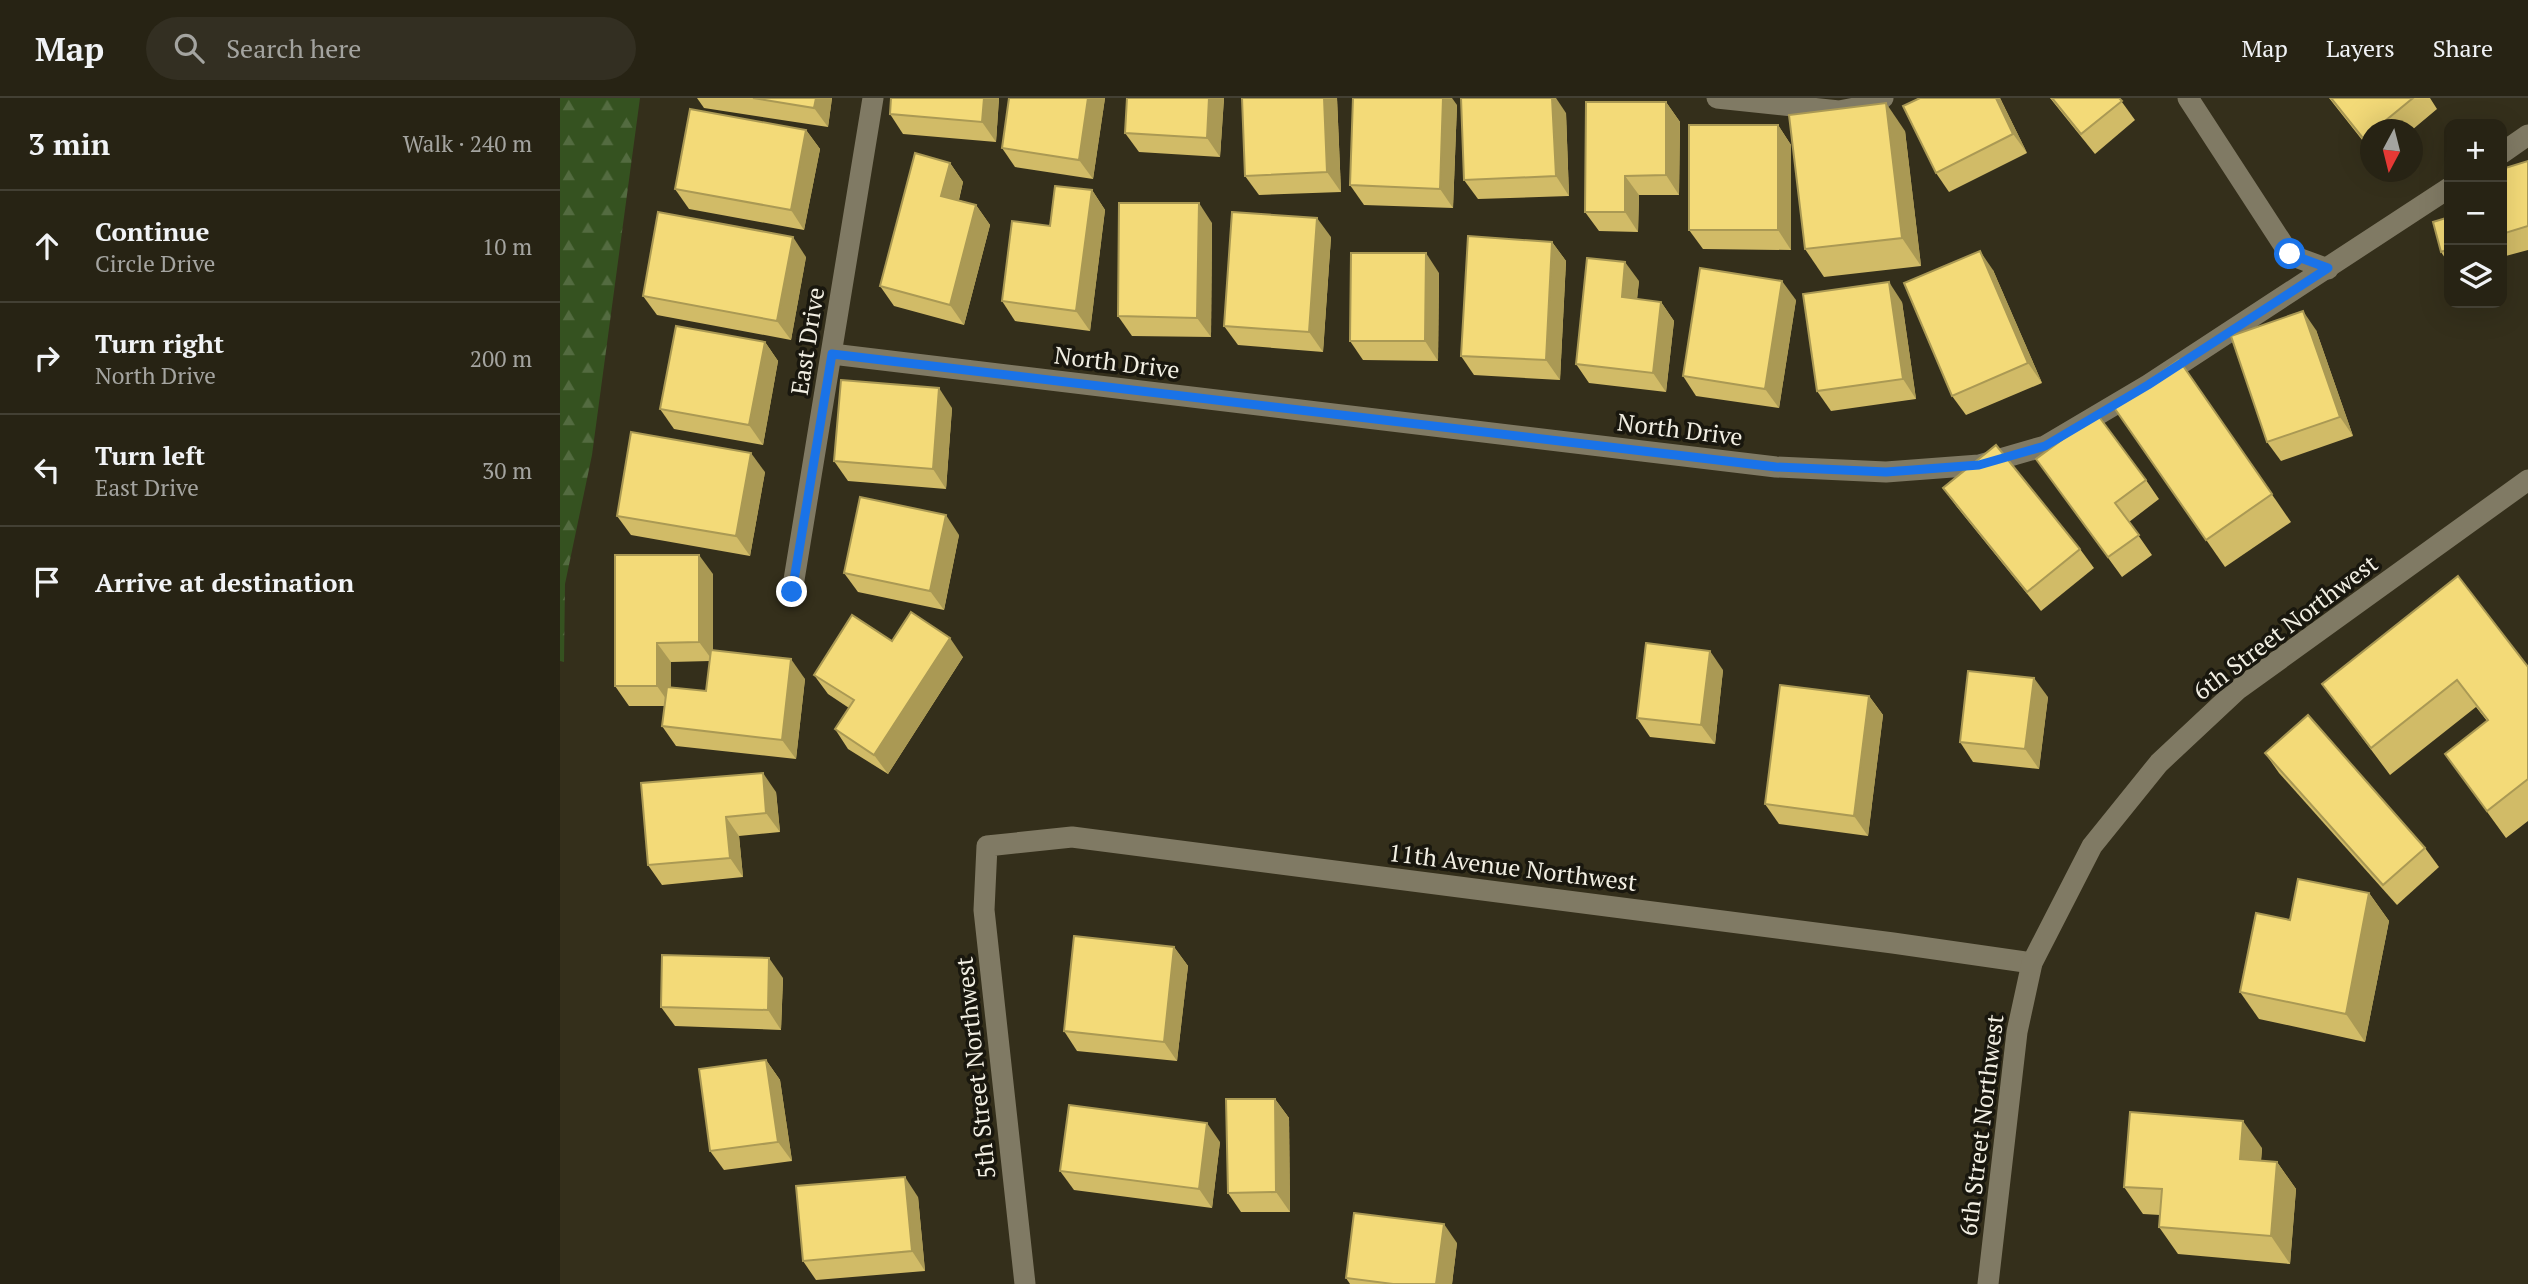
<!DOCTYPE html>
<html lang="en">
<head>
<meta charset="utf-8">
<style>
  :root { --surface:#272314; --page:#332f22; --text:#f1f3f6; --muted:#a4a4a0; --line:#434034 }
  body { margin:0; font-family:"PT Serif",serif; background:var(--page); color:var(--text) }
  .controls { position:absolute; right:21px; top:21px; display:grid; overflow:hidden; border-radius:14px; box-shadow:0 7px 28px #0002 }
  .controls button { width:63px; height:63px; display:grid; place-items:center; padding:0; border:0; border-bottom:2px solid var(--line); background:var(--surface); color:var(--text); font:35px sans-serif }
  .compass { position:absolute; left:1800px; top:21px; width:63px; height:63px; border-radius:50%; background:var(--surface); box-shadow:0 7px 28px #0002; rotate:187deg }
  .stop { position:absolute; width:21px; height:21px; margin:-16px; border:5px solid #1a73e8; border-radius:50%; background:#fff }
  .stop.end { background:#1a73e8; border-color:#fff; box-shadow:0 2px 7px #0008 }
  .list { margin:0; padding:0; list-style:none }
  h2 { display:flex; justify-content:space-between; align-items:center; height:91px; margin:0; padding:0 28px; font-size:30px }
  h2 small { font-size:23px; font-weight:400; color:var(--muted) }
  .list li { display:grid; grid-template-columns:46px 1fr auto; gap:21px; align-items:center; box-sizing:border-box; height:112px; padding:0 28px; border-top:2px solid var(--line) }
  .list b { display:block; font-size:26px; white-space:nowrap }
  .list p { margin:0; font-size:23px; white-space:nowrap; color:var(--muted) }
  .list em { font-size:23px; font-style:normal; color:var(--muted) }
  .icon { flex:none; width:38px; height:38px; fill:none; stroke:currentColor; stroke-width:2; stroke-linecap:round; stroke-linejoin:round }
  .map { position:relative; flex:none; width:1968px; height:1186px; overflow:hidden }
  header { display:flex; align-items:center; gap:42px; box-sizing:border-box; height:98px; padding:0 35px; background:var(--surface); border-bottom:2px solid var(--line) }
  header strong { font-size:33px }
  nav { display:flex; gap:38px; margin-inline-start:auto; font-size:24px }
  .search { width:490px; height:63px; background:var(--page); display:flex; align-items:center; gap:18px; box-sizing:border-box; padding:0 24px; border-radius:38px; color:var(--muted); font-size:26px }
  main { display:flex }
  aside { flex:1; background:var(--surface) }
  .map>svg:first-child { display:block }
  .forest { fill:url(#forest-firs) }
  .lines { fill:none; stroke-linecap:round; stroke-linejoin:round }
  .minor { stroke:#807a64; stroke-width:21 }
  .wall { fill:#d1bb67; fill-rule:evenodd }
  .shaded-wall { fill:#aa9954 }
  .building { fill:#f3da78; stroke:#aa9954; stroke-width:2 }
  .route { stroke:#1a73e8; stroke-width:9 }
  .labels { text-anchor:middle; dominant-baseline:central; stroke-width:7; stroke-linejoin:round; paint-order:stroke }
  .street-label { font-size:24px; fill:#f2efe3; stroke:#19170e }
</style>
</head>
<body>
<header>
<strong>Map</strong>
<div class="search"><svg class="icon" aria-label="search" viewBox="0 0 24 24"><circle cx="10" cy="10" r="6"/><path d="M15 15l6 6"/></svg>Search here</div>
<nav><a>Map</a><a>Layers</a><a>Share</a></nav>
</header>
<main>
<aside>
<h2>3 min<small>Walk · 240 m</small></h2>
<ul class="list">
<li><svg class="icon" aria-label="ahead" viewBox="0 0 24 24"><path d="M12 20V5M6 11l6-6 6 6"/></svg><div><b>Continue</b><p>Circle Drive</p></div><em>10 m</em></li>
<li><svg class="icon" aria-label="right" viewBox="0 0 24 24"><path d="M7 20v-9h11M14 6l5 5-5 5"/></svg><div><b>Turn right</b><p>North Drive</p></div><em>200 m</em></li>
<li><svg class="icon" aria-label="left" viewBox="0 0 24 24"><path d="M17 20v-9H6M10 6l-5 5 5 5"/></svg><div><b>Turn left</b><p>East Drive</p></div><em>30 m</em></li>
<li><svg class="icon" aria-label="arrive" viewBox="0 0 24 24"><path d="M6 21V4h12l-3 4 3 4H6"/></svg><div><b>Arrive at destination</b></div></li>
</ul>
</aside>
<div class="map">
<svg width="1968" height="1186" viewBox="0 0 1968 1186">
  <defs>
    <pattern id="forest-firs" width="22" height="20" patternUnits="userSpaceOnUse" patternTransform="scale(1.75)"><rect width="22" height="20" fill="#355220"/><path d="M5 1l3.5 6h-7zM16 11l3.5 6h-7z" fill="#536b40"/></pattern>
  </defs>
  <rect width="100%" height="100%" fill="#342f1b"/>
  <polygon class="forest" points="0,0 80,0 32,357 5,486 4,564 0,563"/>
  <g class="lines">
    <g class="minor">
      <polyline points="1157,0 1279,13 1311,7 1323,0"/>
      <polyline points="1628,0 1730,157 1768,171"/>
      <polyline points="1942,55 1968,37"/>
      <polyline points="272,256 1216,369 1326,374 1419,367 1485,348 1588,287 1889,90"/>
      <polyline points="232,494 313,0"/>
      <polyline points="465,1186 424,812 427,748 512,739 1333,845 1472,865"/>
      <polyline points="1428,1186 1457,934 1472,865 1532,748 1599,665 1677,592 1968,382"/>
    </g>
  </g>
  <g class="wall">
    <polygon points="137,0 272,0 268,29 144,10"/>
    <polygon points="331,0 439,0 436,44 343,36 330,16"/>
    <polygon points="449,0 545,0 533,81 455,69 442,50"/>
    <polygon points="567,0 664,0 660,59 579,54 565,35"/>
    <polygon points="682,0 777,0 781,94 699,97 685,78"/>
    <polygon points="1440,0 1467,55 1389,94 1376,75"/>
    <polygon points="1490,0 1559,0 1575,22 1535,56"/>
    <polygon points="1769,0 1870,0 1877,11 1852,32 1810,32 1810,52"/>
    <polygon points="1106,4 1120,24 1119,97 1079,97 1078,134 1039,133 1025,114"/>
    <polygon points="897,7 893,110 804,107 790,87"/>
    <polygon points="1006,15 1009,98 918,101 904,82"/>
    <polygon points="1218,27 1231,47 1231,152 1143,151 1129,132"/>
    <polygon points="246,32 260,51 244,132 129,111 115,91"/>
    <polygon points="1345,33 1361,168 1264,179 1245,151"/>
    <polygon points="1968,63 1968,152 1942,159 1942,71"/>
    <polygon points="390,65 403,84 399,102 416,107 430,127 404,227 334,208 320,188"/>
    <polygon points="532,92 545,112 530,233 455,223 442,203 490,128"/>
    <polygon points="1889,119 1889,166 1881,154"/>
    <polygon points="652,125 651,239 572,238 558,218"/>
    <polygon points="771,139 763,254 678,247 664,228"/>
    <polygon points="992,144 1006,163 1000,282 914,277 901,258"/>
    <polygon points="246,159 231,242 97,217 83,198"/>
    <polygon points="1433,172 1482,285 1406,317 1392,298"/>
    <polygon points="879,175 878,263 803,262 790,243"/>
    <polygon points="1079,183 1077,201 1101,204 1114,223 1106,294 1029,285 1016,266"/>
    <polygon points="1236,202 1219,310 1136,298 1123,278"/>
    <polygon points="1342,204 1356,301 1271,313 1257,293"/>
    <polygon points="1756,232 1793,338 1721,363 1707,344"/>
    <polygon points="205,244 218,263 203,347 114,331 100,311"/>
    <polygon points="1619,262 1731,424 1665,469 1553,308"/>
    <polygon points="392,310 386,391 288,383 274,363"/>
    <polygon points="205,374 190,458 71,437 57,418"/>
    <polygon points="1490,380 1586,382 1599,401 1569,424 1592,457 1562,479"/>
    <polygon points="1383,390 1520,451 1534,470 1481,513 1397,409"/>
    <polygon points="399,437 384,512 298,494 284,475"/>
    <path d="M153,476v76l92,29 -9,80 -120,-13 -14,-20 3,-20h-36l-14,-20zM150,563l-4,30 -35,-4v-25z"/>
    <polygon points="332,543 403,559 328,676 288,651 275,631 289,610 268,596 254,577"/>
    <polygon points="1968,569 1968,723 1946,740 1885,656 1927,623 1916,609 1830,677 1762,586"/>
    <polygon points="1163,572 1155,646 1090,639 1077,620"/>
    <polygon points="1309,598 1323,617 1308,738 1219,726 1205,706"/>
    <polygon points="1488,599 1479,671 1413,664 1400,644"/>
    <polygon points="1705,655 1865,750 1879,769 1837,807 1719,675"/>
    <polygon points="81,685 216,694 220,734 179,738 183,779 102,787 88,767"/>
    <polygon points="1809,795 1829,823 1805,944 1699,921 1680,894 1730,822"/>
    <polygon points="614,849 628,868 617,963 517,953 504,933"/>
    <polygon points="223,880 221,932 115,928 101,909"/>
    <polygon points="206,962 220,982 232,1063 164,1072 150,1053"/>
    <polygon points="715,1001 729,1020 730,1114 681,1114 668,1095"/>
    <polygon points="660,1044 652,1110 514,1092 500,1073"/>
    <polygon points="1702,1050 1701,1063 1717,1064 1736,1091 1730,1166 1618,1156 1599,1129 1600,1117 1583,1116 1564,1089"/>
    <polygon points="358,1099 365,1173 256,1182 243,1163"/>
    <polygon points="897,1145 892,1186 790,1186 786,1180"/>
  </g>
  <g class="shaded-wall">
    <polygon points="256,0 272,0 268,29 254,10"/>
    <polygon points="424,0 439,0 436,44 422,24"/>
    <polygon points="528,0 545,0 533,81 519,62"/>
    <polygon points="649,0 664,0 660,59 647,40"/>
    <polygon points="764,0 777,0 781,94 767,74"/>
    <polygon points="883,0 892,0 897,7 893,110 880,91"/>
    <polygon points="992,0 996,0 1006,15 1009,98 996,78"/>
    <polygon points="1436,0 1440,0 1467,55 1453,36"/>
    <polygon points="1106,4 1120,24 1119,97 1106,77"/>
    <polygon points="1326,5 1345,33 1361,168 1342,140"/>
    <polygon points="1218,27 1231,47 1231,152 1218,132"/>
    <polygon points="246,32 260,51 244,132 231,112"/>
    <polygon points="390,65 403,84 395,117 381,98"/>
    <polygon points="1065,78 1079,97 1078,134 1065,114"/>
    <polygon points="532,92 545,112 530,233 516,213"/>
    <polygon points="639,105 652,125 651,239 637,220"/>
    <polygon points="416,107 430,127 404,227 390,207"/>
    <polygon points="757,120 771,139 763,254 749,234"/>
    <polygon points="233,139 246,159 231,242 217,223"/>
    <polygon points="992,144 1006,163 1000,282 986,262"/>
    <polygon points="1420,153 1433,172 1482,285 1468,265"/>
    <polygon points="866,155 879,175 878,263 865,243"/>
    <polygon points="1065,164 1079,183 1075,219 1062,199"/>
    <polygon points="1222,183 1236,202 1219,310 1205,291"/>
    <polygon points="1329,184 1342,204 1356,301 1343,281"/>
    <polygon points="1101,204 1114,223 1106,294 1093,275"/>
    <polygon points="1743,213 1756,232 1793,338 1780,319"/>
    <polygon points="205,244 218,263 203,347 189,327"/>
    <polygon points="379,290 392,310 386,391 373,371"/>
    <polygon points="191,355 205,374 190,458 176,438"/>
    <polygon points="386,417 399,437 384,512 370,493"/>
    <polygon points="139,457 153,476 153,563 139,544"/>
    <polygon points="390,540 403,559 328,676 314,657"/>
    <polygon points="97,545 111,564 111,608 97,588"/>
    <polygon points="1150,553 1163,572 1155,646 1141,627"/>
    <polygon points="231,561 245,581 236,661 222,642"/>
    <polygon points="1474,580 1488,599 1479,671 1465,651"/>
    <polygon points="1309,598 1323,617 1308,738 1294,718"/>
    <polygon points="203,675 216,694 220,734 206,715"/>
    <polygon points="166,719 179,738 183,779 170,760"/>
    <polygon points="1809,795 1829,823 1805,944 1786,916"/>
    <polygon points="614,849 628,868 617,963 604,944"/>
    <polygon points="209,860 223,880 221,932 208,912"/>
    <polygon points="206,962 220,982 232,1063 218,1044"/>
    <polygon points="715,1001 729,1020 730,1114 716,1094"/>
    <polygon points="1683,1023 1702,1050 1699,1088 1680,1061"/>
    <polygon points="647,1025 660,1044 652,1110 639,1091"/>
    <polygon points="1717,1064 1736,1091 1730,1166 1711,1138"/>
    <polygon points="345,1079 358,1099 365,1173 352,1153"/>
    <polygon points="884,1126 897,1145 892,1186 876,1186"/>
  </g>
  <g class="building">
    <polygon points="193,0 256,0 254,10"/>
    <polygon points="331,0 424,0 422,24 330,16"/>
    <polygon points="449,0 528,0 519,62 442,50"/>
    <polygon points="567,0 649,0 647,40 565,35"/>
    <polygon points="682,0 764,0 767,74 685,78"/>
    <polygon points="793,0 883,0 880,91 790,87"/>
    <polygon points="901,0 992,0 996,78 904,82"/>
    <polygon points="1360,0 1436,0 1453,36 1376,75 1343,8"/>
    <polygon points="1492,0 1559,0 1562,3 1521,36"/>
    <polygon points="1771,0 1853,0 1814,32 1810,32 1810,34 1803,40"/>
    <polygon points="1026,4 1106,4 1106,77 1065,78 1065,114 1025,114"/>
    <polygon points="1326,5 1342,140 1245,151 1229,17"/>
    <polygon points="130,11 246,32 231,112 115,91"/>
    <rect x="1129" y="27" width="89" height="105"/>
    <polygon points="355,55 390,65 381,98 416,107 390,207 320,188"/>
    <polygon points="1968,63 1968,128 1942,136 1942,71"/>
    <polygon points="495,88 532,92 516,213 442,203 452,123 490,128"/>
    <polygon points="559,105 639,105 637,220 558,218"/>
    <polygon points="98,114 233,139 217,223 83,198"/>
    <polygon points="672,114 757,120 749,234 664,228"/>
    <polygon points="1889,119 1889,151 1881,154 1873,124"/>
    <polygon points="908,138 992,144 986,262 901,258"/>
    <polygon points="1420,153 1468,265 1392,298 1344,185"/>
    <polygon points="791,155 866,155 865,243 790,243"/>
    <polygon points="1027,160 1065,164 1062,199 1101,204 1093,275 1016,266"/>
    <polygon points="1140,170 1222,183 1205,291 1123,278"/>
    <polygon points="1329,184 1343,281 1257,293 1243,196"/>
    <polygon points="1743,213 1780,319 1707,344 1671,238"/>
    <polygon points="116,228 205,244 189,327 100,311"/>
    <polygon points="1619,262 1712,396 1646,442 1553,308"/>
    <polygon points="281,282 379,290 373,371 274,363"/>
    <polygon points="1537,316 1586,382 1555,405 1579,437 1548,459 1476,361"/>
    <polygon points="71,334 191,355 176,438 57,418"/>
    <polygon points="1436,347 1520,451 1467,494 1383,390"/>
    <polygon points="300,399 386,417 370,493 284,475"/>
    <polygon points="55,457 139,457 139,544 97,545 97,588 55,588"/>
    <polygon points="1898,478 1968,569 1968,681 1927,713 1885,656 1928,622 1897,582 1811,650 1762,586"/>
    <polygon points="351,514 390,540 314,657 275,631 294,602 254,577 292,517 332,543"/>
    <polygon points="1086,545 1150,553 1141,627 1077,620"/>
    <polygon points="151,552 231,561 222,642 102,628 107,589 146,593"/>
    <polygon points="1408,573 1474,580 1465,651 1400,644"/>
    <polygon points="1220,587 1309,598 1294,718 1205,706"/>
    <polygon points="1748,617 1865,750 1823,787 1705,655"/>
    <polygon points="203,675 206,715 166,719 170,760 88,767 81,685"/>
    <polygon points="1738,781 1809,795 1786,916 1680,894 1696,815 1730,822"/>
    <polygon points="514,838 614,849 604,944 504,933"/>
    <polygon points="102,857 209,860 208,912 101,909"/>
    <polygon points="206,962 218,1044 150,1053 139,971"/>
    <polygon points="666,1001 715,1001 716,1094 668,1095"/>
    <polygon points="509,1007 647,1025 639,1091 500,1073"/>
    <polygon points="1570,1014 1683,1023 1680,1061 1717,1064 1711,1138 1599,1129 1602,1091 1564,1089"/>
    <polygon points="345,1079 352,1153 243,1163 236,1088"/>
    <polygon points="794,1115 884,1126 876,1186 833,1186 786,1180"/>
  </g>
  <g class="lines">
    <polyline class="route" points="232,494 272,256 1216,369 1326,374 1419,367 1485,348 1588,287 1768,170 1730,156"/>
  </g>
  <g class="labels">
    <g class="street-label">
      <text transform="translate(247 243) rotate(-81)">East Drive</text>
      <text transform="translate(557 264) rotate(7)">North Drive</text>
      <text transform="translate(1120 331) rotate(7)">North Drive</text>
      <text transform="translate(1725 529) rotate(-37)">6th Street Northwest</text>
      <text transform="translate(953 769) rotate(7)">11th Avenue Northwest</text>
      <text transform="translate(415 970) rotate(-96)">5th Street Northwest</text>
      <text transform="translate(1421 1027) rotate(-83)">6th Street Northwest</text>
    </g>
  </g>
</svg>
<div class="controls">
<button>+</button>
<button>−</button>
<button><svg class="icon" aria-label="layers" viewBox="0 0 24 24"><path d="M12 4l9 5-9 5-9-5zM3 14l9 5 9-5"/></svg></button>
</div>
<svg class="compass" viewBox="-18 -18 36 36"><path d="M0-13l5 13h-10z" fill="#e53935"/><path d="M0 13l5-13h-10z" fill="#a4a4a0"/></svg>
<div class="stop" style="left:1730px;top:156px"></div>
<div class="stop end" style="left:232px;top:494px"></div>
</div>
</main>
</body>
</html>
